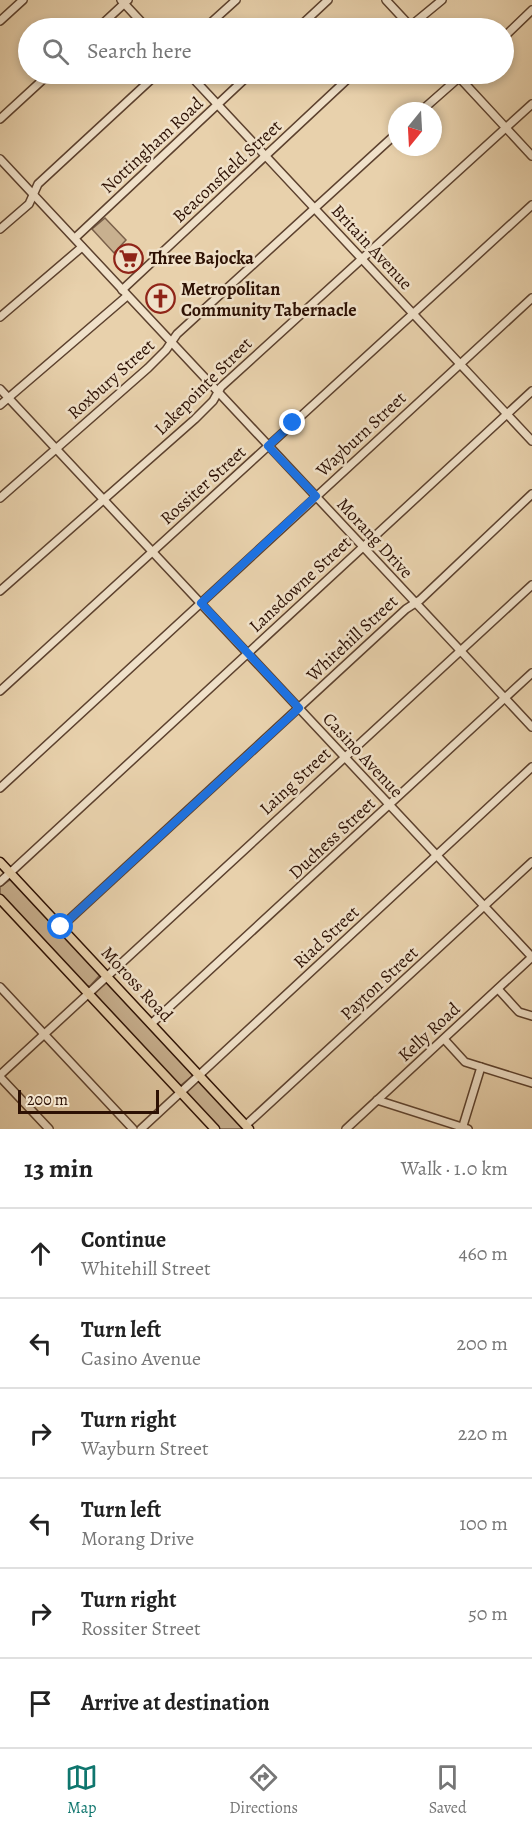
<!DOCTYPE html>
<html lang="en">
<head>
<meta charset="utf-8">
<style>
  :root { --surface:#fff; --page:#f6f6f6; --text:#222; --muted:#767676; --line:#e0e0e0; --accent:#0f766e }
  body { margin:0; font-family:Alegreya,serif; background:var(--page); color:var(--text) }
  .compass { position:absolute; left:388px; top:102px; width:54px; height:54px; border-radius:50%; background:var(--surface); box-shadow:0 3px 9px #0003; rotate:198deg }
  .scale { position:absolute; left:18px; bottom:15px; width:141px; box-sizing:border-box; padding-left:6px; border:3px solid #2d1104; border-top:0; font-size:16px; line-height:21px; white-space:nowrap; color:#2d1104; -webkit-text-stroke:4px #f0e1c9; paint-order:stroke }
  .stop { position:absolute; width:18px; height:18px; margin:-14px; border:4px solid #1a73e8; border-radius:50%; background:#fff }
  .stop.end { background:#1a73e8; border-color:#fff; box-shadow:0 2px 6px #0008 }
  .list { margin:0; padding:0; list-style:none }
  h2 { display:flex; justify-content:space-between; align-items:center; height:78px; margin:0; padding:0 24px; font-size:26px }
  h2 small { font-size:20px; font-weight:400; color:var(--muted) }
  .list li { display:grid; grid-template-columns:39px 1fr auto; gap:18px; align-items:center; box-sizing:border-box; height:90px; padding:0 24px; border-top:2px solid var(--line) }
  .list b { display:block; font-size:22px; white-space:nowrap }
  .list p { margin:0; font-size:20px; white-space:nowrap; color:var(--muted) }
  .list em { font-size:20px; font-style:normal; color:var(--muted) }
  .icon { flex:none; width:33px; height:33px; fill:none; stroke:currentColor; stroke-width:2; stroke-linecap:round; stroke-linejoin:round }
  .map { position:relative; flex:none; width:532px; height:1129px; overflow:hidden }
  .search { position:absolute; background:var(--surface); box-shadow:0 3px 9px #0003; left:18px; right:18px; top:18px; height:66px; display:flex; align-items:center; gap:15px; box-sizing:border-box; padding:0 21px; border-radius:33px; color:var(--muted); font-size:22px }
  .sheet { height:618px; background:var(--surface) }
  nav { display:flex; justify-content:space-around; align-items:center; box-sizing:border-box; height:84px; border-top:2px solid var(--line); background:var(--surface); font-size:16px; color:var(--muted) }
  nav a { display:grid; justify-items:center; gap:3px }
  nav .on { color:var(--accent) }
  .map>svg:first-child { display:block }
  .green { fill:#c8b08f; stroke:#7a604a; stroke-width:1.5 }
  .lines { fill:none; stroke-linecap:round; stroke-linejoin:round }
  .minor-casing { stroke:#5c412e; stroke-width:10 }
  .major-casing { stroke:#2d1104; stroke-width:11 }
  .minor { stroke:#f0e1c9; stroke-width:7 }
  .major { stroke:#e8d1ac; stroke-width:8 }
  .route { stroke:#1a73e8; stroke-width:8 }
  .labels { text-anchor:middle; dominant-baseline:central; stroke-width:5; stroke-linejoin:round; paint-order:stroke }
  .street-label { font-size:18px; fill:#2d1104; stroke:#f0e1c9 }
  .poi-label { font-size:18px; font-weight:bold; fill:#2d1104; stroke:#f0e1c9; text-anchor:start }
</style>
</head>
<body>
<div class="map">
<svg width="532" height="1129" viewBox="0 0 532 1129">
  <rect width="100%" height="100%" fill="#e8d1ac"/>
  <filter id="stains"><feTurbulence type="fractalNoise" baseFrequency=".00333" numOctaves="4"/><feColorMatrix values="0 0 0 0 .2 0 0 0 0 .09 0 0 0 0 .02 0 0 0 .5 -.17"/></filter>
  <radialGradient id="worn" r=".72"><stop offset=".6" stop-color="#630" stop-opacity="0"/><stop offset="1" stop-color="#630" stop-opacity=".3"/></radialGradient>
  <g class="green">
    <polygon points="105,218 126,240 114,253 92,229"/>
    <polygon points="11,879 100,975 90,986 85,986 0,895 0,887"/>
    <polygon points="104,983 109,983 193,1074 191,1077 180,1086 94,995"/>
    <polygon points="199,1081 245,1129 219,1129 186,1094 187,1091"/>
  </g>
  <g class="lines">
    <defs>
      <g id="minor">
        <polyline points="121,0 147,28"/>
        <polyline points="386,0 412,28"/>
        <polyline points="0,21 23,0"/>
        <polyline points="98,28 128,0"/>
        <polyline points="205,28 236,0"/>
        <polyline points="298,28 328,0"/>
        <polyline points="408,28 442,0"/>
        <polyline points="504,37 532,10"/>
        <polyline points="189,74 532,441"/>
        <polyline points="456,74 532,156"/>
        <polyline points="421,111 463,74"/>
        <polyline points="0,119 49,74"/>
        <polyline points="0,159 532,727"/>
        <polyline points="0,229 29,204 38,184 157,74"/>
        <polyline points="75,238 250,74"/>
        <polyline points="122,290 353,74"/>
        <polyline points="0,317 82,247"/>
        <polyline points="0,389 532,957 346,1129"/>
        <polyline points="0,405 127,296"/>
        <polyline points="0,498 148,368 166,350 177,334 397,133"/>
        <polyline points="0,591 195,419 213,401 221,387 532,104"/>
        <polyline points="0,691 532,205"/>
        <polyline points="0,788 532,298"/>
        <polyline points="0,882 532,391"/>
        <polyline points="61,927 406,609 420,600 532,494"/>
        <polyline points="0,987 133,1129"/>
        <polyline points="498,989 519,1012 532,1016"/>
        <polyline points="151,1024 532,673"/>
        <polyline points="444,1039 465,1062 532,1083"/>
        <polyline points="0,1075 532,585"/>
        <polyline points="0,1077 49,1129"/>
        <polyline points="377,1100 468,1129"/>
        <polyline points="246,1125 532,862"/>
        <polyline points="141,1129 532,767"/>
        <polyline points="462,1129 481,1067"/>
      </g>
      <g id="major">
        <polyline points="0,862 249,1129"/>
        <polyline points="0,899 215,1129"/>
      </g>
    </defs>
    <use href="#minor" class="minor-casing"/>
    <use href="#major" class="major-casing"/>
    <use href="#minor" class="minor"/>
    <use href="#major" class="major"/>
  </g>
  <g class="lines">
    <polyline class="route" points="61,927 299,708 201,603 316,496 268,446 293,423"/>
  </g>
  <defs>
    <symbol id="supermarket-ring" viewBox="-11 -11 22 22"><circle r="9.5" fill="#f0e1c9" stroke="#8f2418" stroke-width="1.5"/><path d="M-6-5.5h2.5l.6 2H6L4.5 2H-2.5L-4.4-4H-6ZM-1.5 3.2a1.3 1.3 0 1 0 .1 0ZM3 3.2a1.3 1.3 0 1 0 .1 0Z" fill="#8f2418"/></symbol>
    <symbol id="church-ring" viewBox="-11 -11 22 22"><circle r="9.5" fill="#f0e1c9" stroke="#8f2418" stroke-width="1.5"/><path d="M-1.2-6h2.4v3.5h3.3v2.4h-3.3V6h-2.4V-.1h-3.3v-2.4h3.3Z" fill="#8f2418"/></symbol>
  </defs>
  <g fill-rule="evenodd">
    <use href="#supermarket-ring" x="112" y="242" width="33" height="33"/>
    <use href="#church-ring" x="144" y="282" width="33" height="33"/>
  </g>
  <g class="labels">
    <g class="street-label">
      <text transform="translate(152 145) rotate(-43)">Nottingham Road</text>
      <text transform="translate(227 171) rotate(-43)">Beaconsfield Street</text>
      <text transform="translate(372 247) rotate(47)">Britain Avenue</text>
      <text transform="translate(111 379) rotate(-42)">Roxbury Street</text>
      <text transform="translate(203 386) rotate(-45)">Lakepointe Street</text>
      <text transform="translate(361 434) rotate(-43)">Wayburn Street</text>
      <text transform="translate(203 485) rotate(-42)">Rossiter Street</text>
      <text transform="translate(375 538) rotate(47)">Morang Drive</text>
      <text transform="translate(300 584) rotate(-43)">Lansdowne Street</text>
      <text transform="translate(352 638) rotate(-43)">Whitehill Street</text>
      <text transform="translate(363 755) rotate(47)">Casino Avenue</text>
      <text transform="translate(295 781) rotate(-43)">Laing Street</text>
      <text transform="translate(332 838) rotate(-43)">Duchess Street</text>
      <text transform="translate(326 937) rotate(-43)">Riad Street</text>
      <text transform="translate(379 983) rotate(-43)">Payton Street</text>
      <text transform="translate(137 984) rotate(47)">Moross Road</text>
      <text transform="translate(429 1032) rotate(-43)">Kelly Road</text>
    </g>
    <g class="poi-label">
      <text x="149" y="258">Three Bajocka</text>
      <text x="181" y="289">Metropolitan<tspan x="181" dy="21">Community Tabernacle</tspan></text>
    </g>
  </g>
  <rect width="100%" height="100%" filter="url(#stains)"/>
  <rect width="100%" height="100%" fill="url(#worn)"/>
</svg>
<svg class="compass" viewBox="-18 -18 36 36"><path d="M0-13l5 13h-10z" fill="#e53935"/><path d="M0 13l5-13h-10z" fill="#767676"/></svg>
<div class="scale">200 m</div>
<div class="stop" style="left:61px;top:927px"></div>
<div class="stop end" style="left:293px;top:423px"></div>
<div class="search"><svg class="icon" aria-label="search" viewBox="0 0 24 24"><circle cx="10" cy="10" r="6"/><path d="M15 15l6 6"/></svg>Search here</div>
</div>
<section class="sheet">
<h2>13 min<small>Walk · 1.0 km</small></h2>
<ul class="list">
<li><svg class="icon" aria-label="ahead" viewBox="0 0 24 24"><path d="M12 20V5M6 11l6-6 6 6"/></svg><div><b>Continue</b><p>Whitehill Street</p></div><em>460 m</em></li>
<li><svg class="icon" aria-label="left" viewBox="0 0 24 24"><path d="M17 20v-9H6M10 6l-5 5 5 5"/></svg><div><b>Turn left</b><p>Casino Avenue</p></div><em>200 m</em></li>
<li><svg class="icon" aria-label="right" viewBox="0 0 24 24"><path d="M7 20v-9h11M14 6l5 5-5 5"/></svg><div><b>Turn right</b><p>Wayburn Street</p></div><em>220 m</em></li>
<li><svg class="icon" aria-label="left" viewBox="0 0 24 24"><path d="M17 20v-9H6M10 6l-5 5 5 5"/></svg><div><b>Turn left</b><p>Morang Drive</p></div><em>100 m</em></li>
<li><svg class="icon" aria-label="right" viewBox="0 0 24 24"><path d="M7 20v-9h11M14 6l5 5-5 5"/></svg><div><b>Turn right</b><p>Rossiter Street</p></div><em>50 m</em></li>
<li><svg class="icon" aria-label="arrive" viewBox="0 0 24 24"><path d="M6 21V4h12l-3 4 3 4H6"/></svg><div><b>Arrive at destination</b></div></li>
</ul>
</section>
<nav>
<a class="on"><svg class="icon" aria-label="map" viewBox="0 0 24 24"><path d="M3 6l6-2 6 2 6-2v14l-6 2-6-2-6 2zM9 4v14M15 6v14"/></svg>Map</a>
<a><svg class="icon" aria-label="directions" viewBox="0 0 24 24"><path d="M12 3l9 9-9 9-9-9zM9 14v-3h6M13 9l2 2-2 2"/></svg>Directions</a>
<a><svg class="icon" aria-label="saved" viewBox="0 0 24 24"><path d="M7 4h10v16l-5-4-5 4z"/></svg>Saved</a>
</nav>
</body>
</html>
